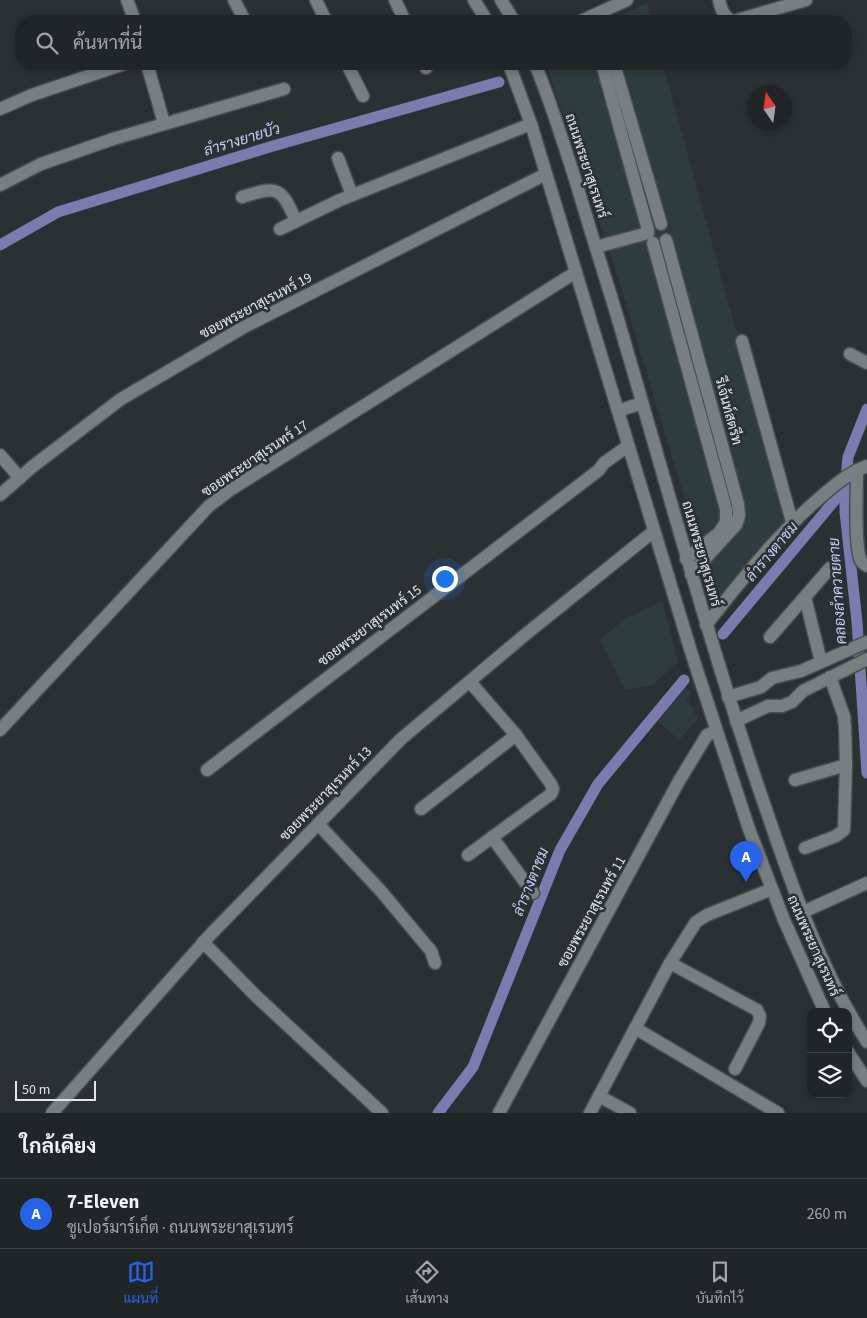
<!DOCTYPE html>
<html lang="th">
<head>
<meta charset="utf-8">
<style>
  :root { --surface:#202526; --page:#282d2e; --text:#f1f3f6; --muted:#a2a5a7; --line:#3d4243; --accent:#2563eb }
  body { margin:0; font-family:"Source Sans 3",Sarabun,sans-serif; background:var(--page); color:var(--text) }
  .controls { position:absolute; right:15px; bottom:15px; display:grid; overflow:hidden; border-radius:10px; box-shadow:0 2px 8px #0003 }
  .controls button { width:45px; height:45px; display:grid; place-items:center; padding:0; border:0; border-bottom:1px solid var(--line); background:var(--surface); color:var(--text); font:25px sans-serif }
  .compass { position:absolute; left:747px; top:85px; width:45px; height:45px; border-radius:50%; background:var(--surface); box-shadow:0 2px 8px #0003; rotate:347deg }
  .scale { position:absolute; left:15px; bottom:12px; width:81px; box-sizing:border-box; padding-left:5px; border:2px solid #e2e6e7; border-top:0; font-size:14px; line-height:18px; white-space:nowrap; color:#e2e6e7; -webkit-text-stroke:4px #2b3133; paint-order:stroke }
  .you { position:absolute; left:444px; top:578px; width:18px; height:18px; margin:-12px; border:4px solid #fff; border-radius:50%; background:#1a73e8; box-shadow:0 0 0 8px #1a73e833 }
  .badge { display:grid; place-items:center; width:32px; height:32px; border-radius:50%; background:var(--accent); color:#fff; font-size:16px; font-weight:700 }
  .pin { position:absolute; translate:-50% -41px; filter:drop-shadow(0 1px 2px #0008) }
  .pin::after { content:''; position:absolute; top:26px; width:18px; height:15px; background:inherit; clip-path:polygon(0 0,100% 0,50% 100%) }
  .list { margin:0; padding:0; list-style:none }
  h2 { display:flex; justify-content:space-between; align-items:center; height:65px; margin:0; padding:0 20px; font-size:21px }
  h2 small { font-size:16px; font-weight:400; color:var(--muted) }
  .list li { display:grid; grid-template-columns:32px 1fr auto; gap:15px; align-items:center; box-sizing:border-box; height:70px; padding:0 20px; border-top:1px solid var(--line) }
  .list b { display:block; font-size:19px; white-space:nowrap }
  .list p { margin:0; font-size:16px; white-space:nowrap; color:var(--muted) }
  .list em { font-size:16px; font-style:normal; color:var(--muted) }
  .icon { flex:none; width:28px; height:28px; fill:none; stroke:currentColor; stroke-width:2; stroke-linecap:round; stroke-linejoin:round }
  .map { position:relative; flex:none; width:867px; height:1113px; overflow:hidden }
  .search { position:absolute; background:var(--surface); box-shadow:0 2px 8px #0003; left:15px; right:15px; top:15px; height:55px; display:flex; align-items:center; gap:12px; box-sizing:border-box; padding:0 18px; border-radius:20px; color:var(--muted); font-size:19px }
  .sheet { height:135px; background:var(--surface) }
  nav { display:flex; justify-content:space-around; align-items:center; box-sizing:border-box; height:70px; border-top:1px solid var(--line); background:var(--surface); font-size:14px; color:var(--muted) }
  nav a { display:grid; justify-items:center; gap:2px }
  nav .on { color:var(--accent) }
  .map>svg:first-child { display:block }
  .built { fill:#2e3c40 }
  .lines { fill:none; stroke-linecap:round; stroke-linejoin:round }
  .canal { stroke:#7d7ab0; stroke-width:11 }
  .minor-casing { stroke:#494e4f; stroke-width:15 }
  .minor { stroke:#787f81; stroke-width:12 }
  .labels { text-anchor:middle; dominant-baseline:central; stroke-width:5; stroke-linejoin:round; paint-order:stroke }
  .street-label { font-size:14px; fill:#e2e6e7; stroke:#2b3133 }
  .water-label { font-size:15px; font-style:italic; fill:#cac9f9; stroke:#2b3133 }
</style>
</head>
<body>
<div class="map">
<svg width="867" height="1113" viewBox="0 0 867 1113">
  <rect width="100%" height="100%" fill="#2b3133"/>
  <g class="built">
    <polygon points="647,3 652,21 609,21"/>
    <polygon points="546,64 663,64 788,521 717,606 616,271"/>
    <polygon points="662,601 678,661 653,685 625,690 600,640 626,618"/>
    <polygon points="685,688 692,694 686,701 695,709 692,711 699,717 679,740 657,720"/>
  </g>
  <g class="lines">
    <g class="canal">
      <polyline points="0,245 58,212 273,146 499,82"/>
      <polyline points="867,409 848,457 845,488 845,512 857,622 867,773"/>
      <polyline points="723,634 845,488"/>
      <polyline points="438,1113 473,1067 560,850 598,784 684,680"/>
    </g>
    <defs>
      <g id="minor">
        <polyline points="127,0 135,21"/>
        <polyline points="234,0 245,21"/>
        <polyline points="316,0 326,21"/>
        <polyline points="395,0 405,21"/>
        <polyline points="474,0 487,21"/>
        <polyline points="501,0 514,21"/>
        <path d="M719,0c2,9 5,19 15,21l72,-21"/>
        <polyline points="581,21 627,0"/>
        <polyline points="147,64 164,123"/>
        <polyline points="347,64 363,96"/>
        <polyline points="424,64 426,68"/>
        <polyline points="509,64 531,124 692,655 749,829 784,920 825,1012"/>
        <path d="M535,64c16,38 28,78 41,118 12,41 25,82 38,124 48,161 91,324 145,483 30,87 58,176 108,253"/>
        <polyline points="602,64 648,230"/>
        <polyline points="614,64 661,224"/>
        <polyline points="0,109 32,95 124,64"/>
        <polyline points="338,158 352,195"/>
        <polyline points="0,185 41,164 113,139 284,89"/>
        <path d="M242,197c35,-11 39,-11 54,24"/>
        <polyline points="280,229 340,200 531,124"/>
        <polyline points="666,240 738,504 739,516 736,525 691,574"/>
        <polyline points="653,243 726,509 726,522 719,533 686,559"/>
        <polyline points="596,247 648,233"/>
        <polyline points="742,341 792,522"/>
        <polyline points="850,354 867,363"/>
        <polyline points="618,411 642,403"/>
        <polyline points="0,455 20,478"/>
        <path d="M857,470c0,18 -3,77 4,91 2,3 4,3 6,5"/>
        <polyline points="0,495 32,467 121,399 244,327 546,174"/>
        <polyline points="805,597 821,662"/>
        <path d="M706,625c35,-44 69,-88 110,-124 16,-14 32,-28 51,-35"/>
        <polyline points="770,637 830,568"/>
        <polyline points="728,697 761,687 772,678 801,671 867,642"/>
        <polyline points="736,721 768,706 782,706 792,702 803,691 867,659"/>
        <polyline points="0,730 209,506 230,490 576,272"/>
        <polyline points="207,770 599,470 604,463 628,446"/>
        <polyline points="795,780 846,765"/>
        <polyline points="421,809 516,735"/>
        <polyline points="318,824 380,890 431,951 435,963"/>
        <polyline points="492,837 533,893"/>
        <polyline points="805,848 836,836 844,830 846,765 845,727 844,716 830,677"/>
        <polyline points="468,855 551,794 553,789 551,784 516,735 470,682"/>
        <polyline points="803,912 867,883"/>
        <polyline points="203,942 257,997 382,1113"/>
        <polyline points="670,963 757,1010 760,1016 759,1023 735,1069"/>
        <polyline points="635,1028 778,1113"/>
        <polyline points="848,1052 867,1081"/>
        <polyline points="599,1096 630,1113"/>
        <polyline points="52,1113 211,934 401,739 526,634 654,531"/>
        <polyline points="499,1113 679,781 707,735 716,731"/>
        <polyline points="590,1113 670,963 696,922 707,915 772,889"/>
      </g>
    </defs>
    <use href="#minor" class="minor-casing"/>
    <use href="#minor" class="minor"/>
  </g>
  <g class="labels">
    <g class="street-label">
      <text transform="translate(586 166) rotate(72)">ถนนพระยาสุเรนทร์</text>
      <text transform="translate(256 306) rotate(-28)">ซอยพระยาสุเรนทร์ 19</text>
      <text transform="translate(728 411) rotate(75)">รีเจ้นท์สตรีท</text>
      <text transform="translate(255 459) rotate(-34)">ซอยพระยาสุเรนทร์ 17</text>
      <text transform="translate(701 554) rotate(74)">ถนนพระยาสุเรนทร์</text>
      <text transform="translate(370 626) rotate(-37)">ซอยพระยาสุเรนทร์ 15</text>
      <text transform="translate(326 794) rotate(-46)">ซอยพระยาสุเรนทร์ 13</text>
      <text transform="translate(592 912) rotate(-61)">ซอยพระยาสุเรนทร์ 11</text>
      <text transform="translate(813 946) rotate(66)">ถนนพระยาสุเรนทร์</text>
    </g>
    <g class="water-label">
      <text transform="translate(242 140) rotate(-17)">ลำรางยายบัว</text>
      <text transform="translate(772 552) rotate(-50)">ลำรางตาชม</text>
      <text transform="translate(838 591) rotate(-94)">คลองลำควายตาย</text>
      <text transform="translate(531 882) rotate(-68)">ลำรางตาชม</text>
    </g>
  </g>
</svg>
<div class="controls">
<button><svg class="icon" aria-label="locate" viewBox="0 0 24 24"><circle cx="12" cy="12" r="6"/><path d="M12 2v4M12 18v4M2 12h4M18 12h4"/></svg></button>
<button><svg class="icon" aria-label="layers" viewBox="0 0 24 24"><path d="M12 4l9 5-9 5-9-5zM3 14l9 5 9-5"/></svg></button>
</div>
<svg class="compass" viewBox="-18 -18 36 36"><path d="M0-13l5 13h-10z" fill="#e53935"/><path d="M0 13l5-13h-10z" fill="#a2a5a7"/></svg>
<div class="scale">50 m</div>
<div class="you"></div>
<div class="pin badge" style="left:746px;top:882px">A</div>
<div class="search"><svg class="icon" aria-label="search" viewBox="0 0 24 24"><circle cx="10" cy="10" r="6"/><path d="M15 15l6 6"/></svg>ค้นหาที่นี่</div>
</div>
<section class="sheet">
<h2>ใกล้เคียง<small></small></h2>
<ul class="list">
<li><span class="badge">A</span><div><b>7-Eleven</b><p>ซูเปอร์มาร์เก็ต · ถนนพระยาสุเรนทร์</p></div><em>260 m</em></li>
</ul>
</section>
<nav>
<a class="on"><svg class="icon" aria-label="map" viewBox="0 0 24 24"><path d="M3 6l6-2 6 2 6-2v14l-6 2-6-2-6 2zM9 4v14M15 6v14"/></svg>แผนที่</a>
<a><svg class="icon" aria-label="directions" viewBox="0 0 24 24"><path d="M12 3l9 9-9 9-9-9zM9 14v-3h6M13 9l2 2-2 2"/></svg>เส้นทาง</a>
<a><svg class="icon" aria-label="saved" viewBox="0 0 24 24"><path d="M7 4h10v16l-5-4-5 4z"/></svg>บันทึกไว้</a>
</nav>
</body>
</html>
